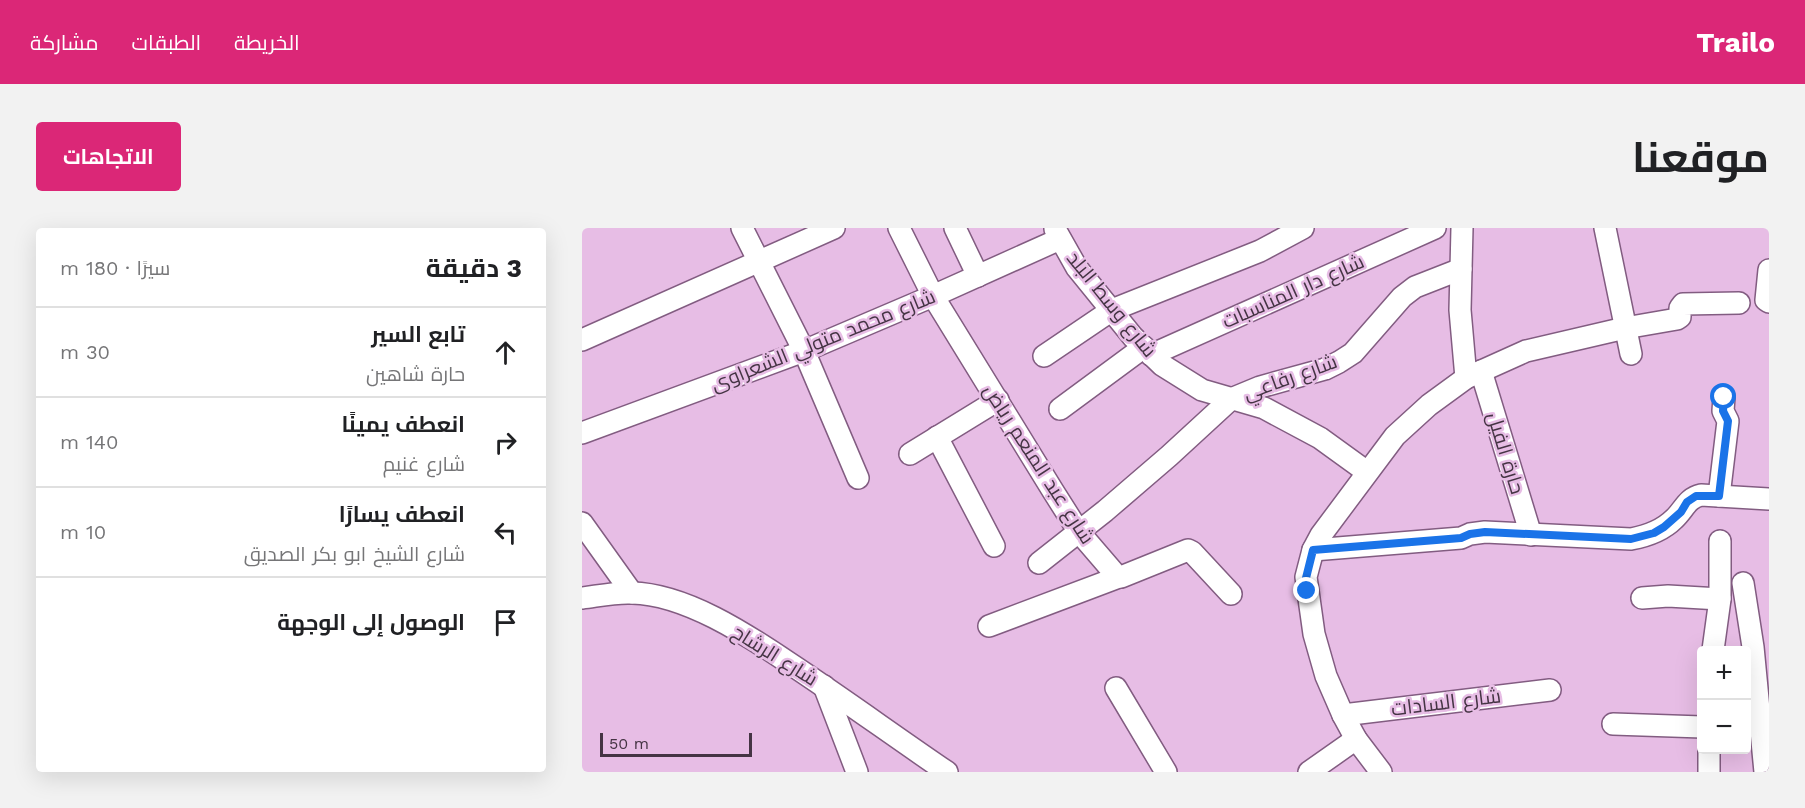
<!DOCTYPE html>
<html lang="ar">
<head>
<meta charset="utf-8">
<style>
  :root { --surface:#fff; --page:#f2f2f2; --text:#202124; --muted:#757577; --line:#e0e0e0; --accent:#db2777 }
  body { margin:0; font-family:"Work Sans",Cairo,sans-serif; background:var(--page); color:var(--text); direction:rtl }
  .controls { position:absolute; right:18px; bottom:18px; display:grid; overflow:hidden; border-radius:6px; box-shadow:0 6px 24px #0002 }
  .controls button { width:54px; height:54px; display:grid; place-items:center; padding:0; border:0; border-bottom:2px solid var(--line); background:var(--surface); color:var(--text); font:30px sans-serif }
  .scale { position:absolute; left:18px; bottom:15px; width:152px; box-sizing:border-box; padding-left:6px; border:3px solid #453444; border-top:0; font-size:16px; line-height:21px; white-space:nowrap; color:#453444; -webkit-text-stroke:4px #e7bde5; paint-order:stroke }
  .stop { position:absolute; width:18px; height:18px; margin:-14px; border:4px solid #1a73e8; border-radius:50%; background:#fff }
  .stop.end { background:#1a73e8; border-color:#fff; box-shadow:0 2px 6px #0008 }
  .list { margin:0; padding:0; list-style:none }
  h2 { display:flex; justify-content:space-between; align-items:center; height:78px; margin:0; padding:0 24px; font-size:26px }
  h2 small { font-size:20px; font-weight:400; color:var(--muted) }
  .list li { display:grid; grid-template-columns:39px 1fr auto; gap:18px; align-items:center; box-sizing:border-box; height:90px; padding:0 24px; border-top:2px solid var(--line) }
  .list b { display:block; font-size:22px; white-space:nowrap }
  .list p { margin:0; font-size:20px; white-space:nowrap; color:var(--muted) }
  .list em { font-size:20px; font-style:normal; color:var(--muted) }
  .icon { flex:none; width:33px; height:33px; fill:none; stroke:currentColor; stroke-width:2; stroke-linecap:round; stroke-linejoin:round }
  .map { position:relative; flex:none; width:1187px; height:544px; overflow:hidden; direction:ltr; border-radius:6px }
  header { display:flex; align-items:center; gap:36px; box-sizing:border-box; height:84px; padding:0 30px; background:var(--accent); color:#fff }
  header strong { font-size:28px }
  nav { display:flex; gap:33px; margin-inline-start:auto; font-size:21px }
  .intro { display:flex; align-items:center; justify-content:space-between; box-sizing:border-box; height:144px; padding:0 36px }
  h1 { margin:0; font-size:42px }
  .button { padding:15px 27px; border-radius:6px; background:var(--accent); color:#fff; font-size:21px; font-weight:700 }
  main { display:flex; gap:36px; padding:0 36px }
  aside { flex:1; background:var(--surface); border-radius:6px; box-shadow:0 6px 24px #0002 }
  .map>svg:first-child { display:block }
  .lines { fill:none; stroke-linecap:round; stroke-linejoin:round }
  .minor-casing { stroke:#825c81; stroke-width:24 }
  .minor { stroke:#fff; stroke-width:21 }
  .route { stroke:#1a73e8; stroke-width:8 }
  .labels { text-anchor:middle; dominant-baseline:central; stroke-width:5; stroke-linejoin:round; paint-order:stroke }
  .street-label { font-size:20px; fill:#453444; stroke:#e7bde5 }
</style>
</head>
<body>
<header>
<strong>Trailo</strong>
<nav><a>الخريطة</a><a>الطبقات</a><a>مشاركة</a></nav>
</header>
<div class="intro"><h1>موقعنا</h1><a class="button">الاتجاهات</a></div>
<main>
<div class="map">
<svg width="1187" height="544" viewBox="0 0 1187 544">
  <rect width="100%" height="100%" fill="#e7bde5"/>
  <g class="lines">
    <defs>
      <g id="minor">
        <polyline points="160,0 222,123 276,250"/>
        <polyline points="317,0 351,68 471,263 497,304 534,347 539,349 606,322 610,324 649,366"/>
        <polyline points="373,0 396,48"/>
        <polyline points="880,0 878,82 884,150"/>
        <polyline points="1023,0 1049,126"/>
        <polyline points="473,1 495,40 551,109 580,137 620,162 682,180 738,210 785,244"/>
        <polyline points="1187,42 1184,72 1187,74"/>
        <polyline points="0,112 252,0"/>
        <polyline points="569,127 853,0"/>
        <polyline points="462,128 530,82 678,23 721,0"/>
        <polyline points="899,143 949,307"/>
        <polyline points="478,181 562,119"/>
        <polyline points="0,205 222,123 351,68 478,11"/>
        <polyline points="355,209 412,318"/>
        <polyline points="328,226 416,172"/>
        <polyline points="1137,268 1146,193 1141,183 1142,169"/>
        <polyline points="0,295 50,365"/>
        <path d="M731,322l148,-12 9,-4 15,-2 146,7c16,-3 31,-8 43,-20 10,-9 13,-21 27,-24l68,4"/>
        <polyline points="457,335 523,283 587,228 649,171 678,159 743,141 757,134 771,125 820,69 833,59 879,41"/>
        <polyline points="1161,355 1171,419 1183,544"/>
        <path d="M0,370c16,-2 34,-6 50,-5 53,1 114,41 157,70 53,35 105,73 158,109"/>
        <polyline points="1060,370 1086,368 1138,371"/>
        <polyline points="407,398 537,349"/>
        <polyline points="1131,422 1138,371 1138,313"/>
        <polyline points="242,458 275,544"/>
        <polyline points="534,460 584,544"/>
        <polyline points="761,487 968,462"/>
        <polyline points="1031,496 1120,499"/>
        <polyline points="1127,522 1127,544"/>
        <polyline points="727,544 774,511"/>
        <polyline points="799,544 774,511 761,487 744,448 732,406 724,349 731,322 739,307 813,208 847,177 884,150 944,123 1043,100 1095,91 1098,89 1098,80 1101,76 1157,75"/>
      </g>
    </defs>
    <use href="#minor" class="minor-casing"/>
    <use href="#minor" class="minor"/>
  </g>
  <g class="lines">
    <polyline class="route" points="725,363 724,350 731,322 879,310 888,306 903,304 1049,311 1072,305 1082,299 1099,284 1105,274 1114,268 1137,268 1146,193 1141,183 1142,169"/>
  </g>
  <g class="labels">
    <g class="street-label">
      <text transform="translate(711 63) rotate(-24)">شارع دار المناسبات</text>
      <text transform="translate(530 76) rotate(51)">شارع وسط البلد</text>
      <text transform="translate(241 112) rotate(-22)">شارع محمد متولي الشعراوى</text>
      <text transform="translate(708 149) rotate(-20)">شارع رفاعي</text>
      <text transform="translate(924 225) rotate(73)">حارة الفيل</text>
      <text transform="translate(457 236) rotate(57)">شارع عبد المنعم رياض</text>
      <text transform="translate(193 427) rotate(32)">شارع الرشاح</text>
      <text transform="translate(864 474) rotate(-7)">شارع السادات</text>
    </g>
  </g>
</svg>
<div class="controls">
<button>+</button>
<button>−</button>
</div>
<div class="scale">50 m</div>
<div class="stop" style="left:1142px;top:169px"></div>
<div class="stop end" style="left:725px;top:363px"></div>
</div>
<aside>
<h2>3 دقيقة<small>سيرًا · 180 m</small></h2>
<ul class="list">
<li><svg class="icon" aria-label="ahead" viewBox="0 0 24 24"><path d="M12 20V5M6 11l6-6 6 6"/></svg><div><b>تابع السير</b><p>حارة شاهين</p></div><em>30 m</em></li>
<li><svg class="icon" aria-label="right" viewBox="0 0 24 24"><path d="M7 20v-9h11M14 6l5 5-5 5"/></svg><div><b>انعطف يمينًا</b><p>شارع غنيم</p></div><em>140 m</em></li>
<li><svg class="icon" aria-label="left" viewBox="0 0 24 24"><path d="M17 20v-9H6M10 6l-5 5 5 5"/></svg><div><b>انعطف يسارًا</b><p>شارع الشيخ ابو بكر الصديق</p></div><em>10 m</em></li>
<li><svg class="icon" aria-label="arrive" viewBox="0 0 24 24"><path d="M6 21V4h12l-3 4 3 4H6"/></svg><div><b>الوصول إلى الوجهة</b></div></li>
</ul>
</aside>
</main>
</body>
</html>
